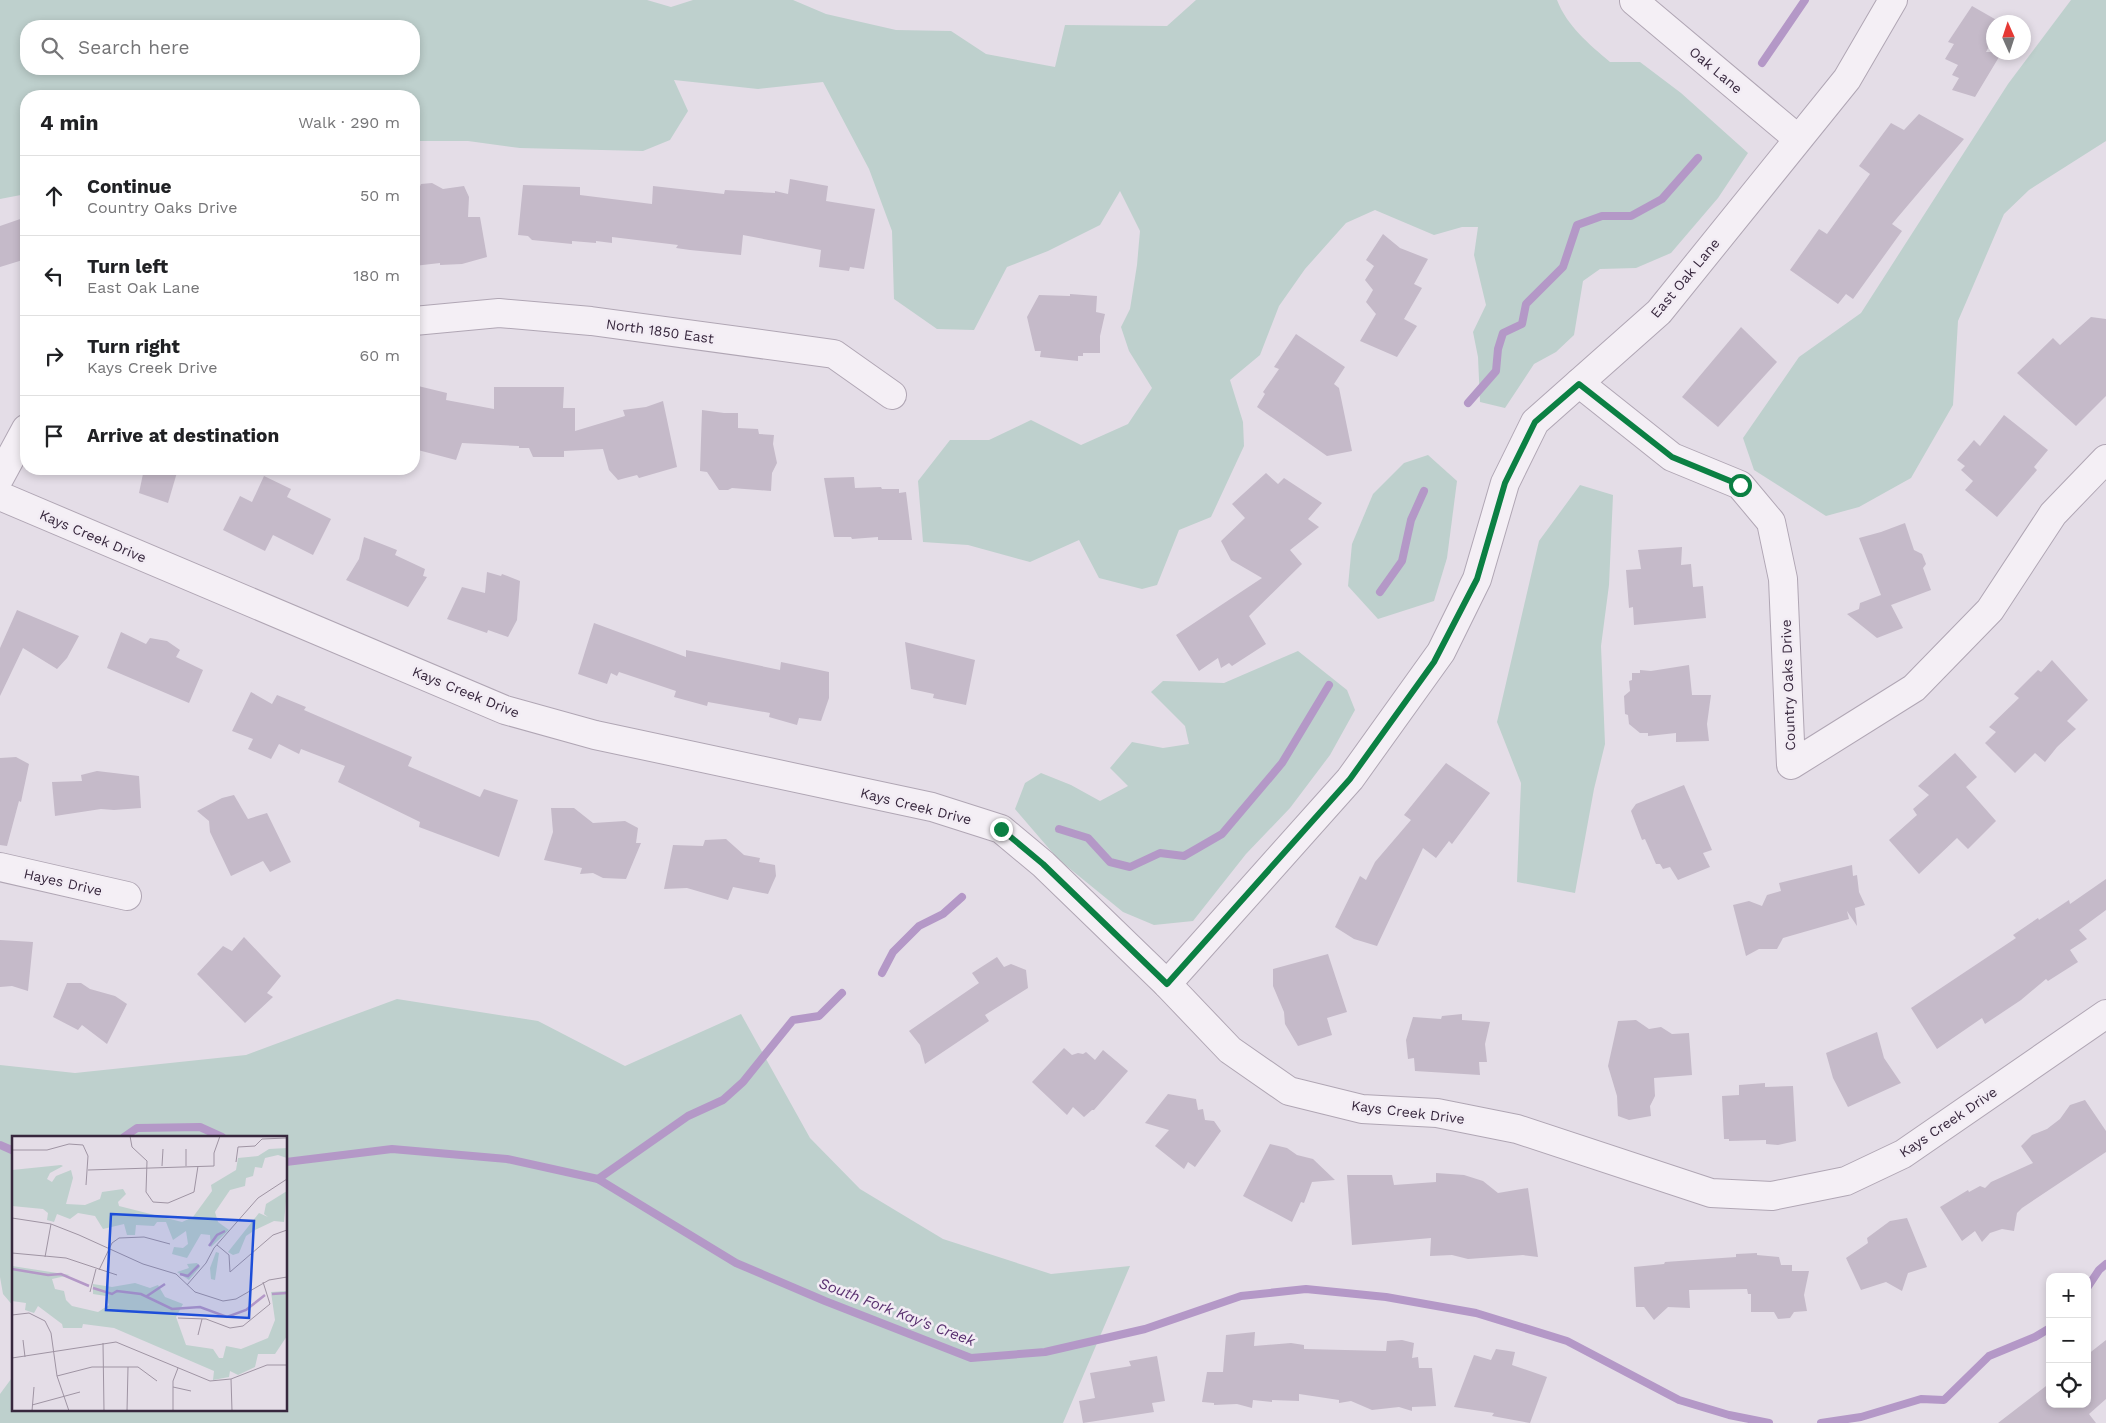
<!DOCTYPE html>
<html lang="en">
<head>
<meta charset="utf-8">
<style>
  :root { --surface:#fff; --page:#f2f2f2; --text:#202124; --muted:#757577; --line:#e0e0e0 }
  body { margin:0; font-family:"Work Sans",sans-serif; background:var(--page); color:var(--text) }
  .controls { position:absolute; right:15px; bottom:15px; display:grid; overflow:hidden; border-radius:10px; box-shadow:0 2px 8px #0003 }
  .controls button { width:45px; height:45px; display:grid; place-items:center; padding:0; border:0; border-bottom:1px solid var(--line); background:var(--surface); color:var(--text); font:25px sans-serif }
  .compass { position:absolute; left:1986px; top:15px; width:45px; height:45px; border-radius:50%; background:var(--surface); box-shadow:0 2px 8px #0003; rotate:357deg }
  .stop { position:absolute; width:15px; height:15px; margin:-11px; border:4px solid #0b8043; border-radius:50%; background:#fff }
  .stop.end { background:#0b8043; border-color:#fff; box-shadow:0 1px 5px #0008 }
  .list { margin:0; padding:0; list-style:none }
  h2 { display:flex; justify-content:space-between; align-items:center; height:65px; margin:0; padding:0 20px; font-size:21px }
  h2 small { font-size:16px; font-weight:400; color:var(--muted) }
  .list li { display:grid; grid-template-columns:32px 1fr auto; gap:15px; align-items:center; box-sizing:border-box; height:80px; padding:0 20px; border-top:1px solid var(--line) }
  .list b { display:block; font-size:19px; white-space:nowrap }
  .list p { margin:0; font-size:16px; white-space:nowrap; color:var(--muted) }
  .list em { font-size:16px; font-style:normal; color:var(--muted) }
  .icon { flex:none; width:28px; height:28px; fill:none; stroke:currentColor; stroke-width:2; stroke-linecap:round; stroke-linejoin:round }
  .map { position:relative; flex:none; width:2106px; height:1423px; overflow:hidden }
  .search { position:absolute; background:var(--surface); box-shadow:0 2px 8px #0003; left:20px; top:20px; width:400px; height:55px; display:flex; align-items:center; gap:12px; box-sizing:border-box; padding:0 18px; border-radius:20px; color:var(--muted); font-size:19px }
  .panel { position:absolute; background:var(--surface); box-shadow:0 2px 8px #0003; left:20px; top:90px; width:400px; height:385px; border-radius:20px }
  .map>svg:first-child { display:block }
  .green { fill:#bed0cd; fill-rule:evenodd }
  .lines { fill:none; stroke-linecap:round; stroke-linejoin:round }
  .stream { stroke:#b498c7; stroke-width:8 }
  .building { fill:#c5bac9 }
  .minor-casing { stroke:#b0a6b4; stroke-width:30 }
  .minor { stroke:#f4eff5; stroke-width:28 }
  .route { stroke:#0b8043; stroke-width:6 }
  .labels { text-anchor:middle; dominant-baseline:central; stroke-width:5; stroke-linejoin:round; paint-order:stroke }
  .street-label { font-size:14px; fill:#37273d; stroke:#f2ecf4 }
  .water-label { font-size:15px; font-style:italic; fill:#593170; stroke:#f2ecf4 }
  .inset-river { fill:none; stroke:#b498c7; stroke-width:2.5 }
  .inset-road { fill:none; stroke:#9f94a3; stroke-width:1 }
  .view { fill:#1d4ed8; fill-opacity:0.15; stroke:#1d4ed8; stroke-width:2.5 }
  .inset-edge { fill:none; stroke:#37273d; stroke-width:2.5 }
</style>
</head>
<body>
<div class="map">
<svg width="2106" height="1423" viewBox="0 0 2106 1423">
  <rect width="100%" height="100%" fill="#e4dde7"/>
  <g class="green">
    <path d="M0,0h647l24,7 22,-7h100l33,14 70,16 55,1 35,23 69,13 10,-42 102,1 29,-26h361c10,26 32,44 53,62h30l41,31 67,60 -30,45 -47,55 -35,15 -36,1 -17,12 -9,54 -18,17 -22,12 -29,44 -25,-6 -2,-45 -5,-25 13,-27 -12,-50 4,-28h-16l-28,8 -59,-25 -29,13 -41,46 -26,37 -19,49 -30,25 13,42 1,24 -33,71 -32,13 -22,55 -15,4 -43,-11 -20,-38 -49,22 -62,-17 -45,-3 -5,-61 32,-41h39l42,-20 50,25 47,-21 24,-36 -23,-37 -8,-24 9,-18 7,-44 3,-34 -20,-40 -20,34 -52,26 -41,16 -33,63 -37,-1 -43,-30 -2,-68 -23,-62 -46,-87 -65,7 -84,-9 14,31 -18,29 -27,11 -123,-3 -52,-7h-54v-45h-388v98l-26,5zM26,26h388v43h-388z"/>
    <polygon points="2071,0 2106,0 2106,141 2029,190 2004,214 1958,321 1953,405 1911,478 1859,507 1826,516 1754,470 1743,438 1799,357 1861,313 2008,84"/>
    <polygon points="1428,455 1457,481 1447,558 1434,601 1378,619 1348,586 1352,544 1373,494 1404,463"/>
    <polygon points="1580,485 1613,495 1609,585 1601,646 1605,744 1594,789 1575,893 1517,882 1521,783 1497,722 1539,541"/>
    <polygon points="1298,651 1347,690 1355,710 1330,755 1290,808 1246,854 1193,921 1154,925 1123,912 1058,859 1015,809 1025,783 1041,773 1071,785 1100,801 1128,786 1110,768 1132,742 1163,748 1189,744 1185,726 1151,692 1163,681 1224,683"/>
    <polygon points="397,999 538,1021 625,1066 741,1014 810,1138 860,1189 943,1239 1051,1274 1130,1266 1063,1423 0,1423 0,1394 14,1375 14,1409 286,1409 286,1137 14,1137 14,1307 3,1294 0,1277 0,1065 75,1073 246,1055"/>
  </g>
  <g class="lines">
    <g class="stream">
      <polyline points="1762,63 1805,0"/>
      <polyline points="1468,403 1496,371 1498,349 1503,333 1522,324 1526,304 1563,267 1577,225 1602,216 1631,216 1662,199 1698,158"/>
      <polyline points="1380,592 1402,561 1411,520 1424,491"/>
      <polyline points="1059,829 1088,838 1110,862 1130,867 1160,853 1184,856 1222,834 1282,763 1329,685"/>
      <polyline points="882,973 893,952 919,926 943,914 962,897"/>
      <polyline points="124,1137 137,1128 200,1127 222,1137"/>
      <polyline points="0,1145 14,1151"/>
      <polyline points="286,1162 392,1149 507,1159 598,1179 736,1263 825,1301 971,1358 1045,1352 1145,1329 1241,1296 1306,1289 1386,1297 1476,1313 1567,1341 1679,1400 1729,1415 1769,1423"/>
      <polyline points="598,1179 688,1116 723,1100 743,1082 793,1020 819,1016 842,993"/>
      <polyline points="2087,1288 2099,1270 2106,1264"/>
      <polyline points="1821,1423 1861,1417 1921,1399 1944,1400 1989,1356 2035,1337 2050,1328"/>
    </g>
  </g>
  <g class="building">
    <polygon points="1972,6 2000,22 1994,22 1994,37 1986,52 2002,52 1975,97 1952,90 1959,78 1952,75 1958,65 1945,59 1954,44 1948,42"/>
    <polygon points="1919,114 1964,139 1892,224 1902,231 1853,299 1846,294 1838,304 1790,270 1819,229 1827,234 1870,174 1859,166 1891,123 1904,130"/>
    <polygon points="790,179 828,186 826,201 875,209 864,269 850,267 849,271 819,267 821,250 743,235 741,255 690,250 676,248 678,245 612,237 612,243 596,241 596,243 572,241 572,244 532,240 528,236 518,235 523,185 580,187 580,195 652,204 653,186 724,194 725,190 775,193 775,191 788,194"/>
    <polygon points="432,183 443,189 464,186 469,197 468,217 480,217 487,257 462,264 440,265 440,263 414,266 414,194 417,193 421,184"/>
    <polygon points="26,217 26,259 0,267 0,226"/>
    <polygon points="1383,234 1400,248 1428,259 1414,284 1422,288 1404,319 1417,326 1397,357 1360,341 1376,314 1366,302 1373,290 1365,280 1374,266 1366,260"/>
    <polygon points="1070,294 1097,296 1096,312 1105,314 1100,336 1100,353 1083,353 1083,356 1078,356 1078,361 1040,357 1041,351 1035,351 1027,317 1039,295 1070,296"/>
    <polygon points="2091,317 2106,319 2106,396 2076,426 2017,373 2053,338 2060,345"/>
    <polygon points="1741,327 1777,362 1718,427 1682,397"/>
    <polygon points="1296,334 1345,367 1334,384 1339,388 1352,451 1327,456 1257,407 1265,394 1263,392 1279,369 1274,367"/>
    <polygon points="414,385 447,393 446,400 494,409 494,387 564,387 563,408 575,408 575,431 625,416 623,410 646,407 663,401 677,467 639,478 637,475 618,480 609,470 603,449 564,451 564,457 533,457 529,448 519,448 519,446 462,443 456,460 414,449"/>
    <polygon points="702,410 724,413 738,413 738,428 758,429 759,434 774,435 773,444 777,463 772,473 771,491 732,488 728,490 719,490 707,472 700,471"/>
    <polygon points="2004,415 2048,450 2034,467 2037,470 1997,517 1965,490 1973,481 1961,470 1965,466 1957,460 1974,440 1980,446"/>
    <polygon points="144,469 178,469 168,503 139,493"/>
    <polygon points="1266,473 1278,484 1284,478 1322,503 1308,519 1319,527 1290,550 1302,564 1249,616 1266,644 1232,666 1229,663 1221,668 1218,658 1199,671 1176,635 1262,578 1231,560 1221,541 1245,518 1232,504"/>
    <polygon points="264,476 291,489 287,497 331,519 313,555 273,535 265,551 223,530 240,496 252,502"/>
    <polygon points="854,477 855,488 881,487 882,489 899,489 899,493 906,492 912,540 878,540 878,537 852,539 851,537 834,537 824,478"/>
    <polygon points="1905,523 1914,550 1922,554 1926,564 1923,568 1931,590 1891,605 1903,628 1877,638 1847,614 1859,609 1860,603 1881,595 1859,538 1881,532"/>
    <polygon points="364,537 397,550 395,555 425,569 423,576 427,577 408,607 346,580 359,559"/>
    <polygon points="1682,547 1681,565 1691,564 1693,587 1703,586 1706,618 1634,625 1633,607 1629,608 1626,570 1641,569 1638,550"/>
    <polygon points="487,572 501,576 502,574 520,581 517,620 508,637 488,630 487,633 447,619 462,587 485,593"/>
    <polygon points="17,610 79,636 67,658 57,669 23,648 0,696 0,648"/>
    <polygon points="594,623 686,657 686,650 780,670 781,662 829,672 829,698 821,721 799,718 797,725 769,717 770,713 708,702 707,706 674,697 676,691 619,672 617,676 611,673 607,684 578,674"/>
    <polygon points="121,632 146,644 150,638 167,641 180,650 176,657 203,670 189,703 107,668"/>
    <polygon points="905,642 975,660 966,705 933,698 934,694 911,689"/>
    <polygon points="2052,660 2088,700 2067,721 2076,729 2057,747 2045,762 2035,753 2015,773 1985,743 1996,732 1989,727 2019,698 2014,694 2038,670 2041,672"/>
    <polygon points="1689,665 1692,695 1711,695 1707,724 1709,741 1676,742 1676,733 1648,736 1648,733 1640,733 1629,724 1628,715 1625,714 1624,696 1630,691 1629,681 1632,680 1632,673 1640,673 1640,670 1651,671"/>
    <polygon points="251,692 272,704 277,695 306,707 304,710 412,757 408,766 480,797 484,789 518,800 499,857 419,827 420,822 338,782 345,766 301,749 299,754 279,744 271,759 248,749 253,739 232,731"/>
    <polygon points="1955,753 1977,777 1966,787 1996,821 1968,849 1957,838 1919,874 1889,840 1917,815 1913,809 1929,795 1918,786"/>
    <polygon points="16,757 29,764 21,802 19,801 7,846 0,845 0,758"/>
    <polygon points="1446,763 1490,793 1452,844 1449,841 1436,858 1423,848 1377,946 1354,939 1335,927 1360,876 1366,880 1375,862 1411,820 1404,815"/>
    <polygon points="97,771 139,776 141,808 114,810 101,809 55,816 52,782 82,781 81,775"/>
    <polygon points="1684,785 1712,850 1703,853 1710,867 1678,880 1670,867 1663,869 1660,864 1656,864 1645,839 1642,840 1631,811 1636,804"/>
    <polygon points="234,795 248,819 267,813 291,862 270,872 263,861 231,876 210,832 209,821 197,811 222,798"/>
    <polygon points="551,808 574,808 593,823 625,821 638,828 636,843 641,843 626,879 603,878 593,873 580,874 582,868 544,860 553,832"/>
    <polygon points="726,839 744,855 760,858 759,862 775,865 776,876 768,894 733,887 728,900 687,888 664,889 673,845 703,846 705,840"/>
    <polygon points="1852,865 1853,876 1857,875 1859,892 1865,905 1855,908 1857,926 1847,911 1849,919 1783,938 1777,949 1759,949 1746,956 1733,905 1749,901 1762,906 1767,895 1781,891 1779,883"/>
    <polygon points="2106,879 2106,910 2079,930 2087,939 2070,950 2078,962 2048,981 2046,979 2021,1000 1985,1024 1982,1018 1937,1049 1911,1008 2016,938 2013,935 2038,918 2039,920 2069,900 2070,904"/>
    <polygon points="244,937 281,976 267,993 273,997 245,1023 197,974 223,946 232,951"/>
    <polygon points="0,940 33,942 28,991 12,986 0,987"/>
    <polygon points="1328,954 1347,1012 1327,1018 1332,1035 1298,1046 1285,1024 1284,1012 1273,986 1273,969"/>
    <polygon points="997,957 1004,967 1011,964 1026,970 1028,988 985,1015 989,1021 925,1064 920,1045 909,1031 979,983 972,973"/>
    <polygon points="67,983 81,983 90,989 115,996 127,1004 107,1044 82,1025 78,1030 53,1017"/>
    <polygon points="1462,1014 1462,1020 1490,1022 1485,1044 1487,1062 1479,1062 1480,1075 1415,1071 1414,1058 1408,1059 1406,1040 1413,1017 1441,1019 1442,1016"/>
    <polygon points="1636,1020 1649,1029 1661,1027 1672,1034 1689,1033 1692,1075 1654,1078 1655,1096 1650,1106 1651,1116 1629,1120 1618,1116 1617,1096 1608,1066 1618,1021"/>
    <polygon points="1877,1032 1884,1058 1901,1083 1848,1107 1833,1078 1826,1053"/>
    <polygon points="1064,1048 1072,1055 1078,1053 1083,1054 1086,1052 1095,1060 1103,1050 1128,1071 1094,1110 1092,1110 1084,1117 1073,1107 1067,1115 1032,1082"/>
    <polygon points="1765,1083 1765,1087 1793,1086 1796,1141 1778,1145 1766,1144 1766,1140 1729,1141 1729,1139 1724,1139 1722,1096 1739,1095 1739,1085"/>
    <polygon points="1168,1094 1196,1099 1198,1110 1203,1109 1205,1120 1214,1121 1221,1131 1195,1167 1188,1162 1184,1169 1155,1146 1169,1130 1145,1123"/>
    <polygon points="2085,1100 2106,1131 2106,1152 2022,1208 2017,1213 2014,1231 2002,1229 1990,1233 1982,1242 1975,1231 1962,1241 1940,1207 1968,1190 1969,1192 1980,1186 1985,1188 1991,1182 2033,1163 2021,1146 2032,1135 2047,1129 2060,1119 2070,1105"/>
    <polygon points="1270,1144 1287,1148 1297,1155 1313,1159 1335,1180 1312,1182 1304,1203 1301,1202 1292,1222 1243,1196"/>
    <polygon points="1436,1173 1464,1175 1483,1181 1498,1193 1528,1188 1538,1257 1523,1255 1468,1259 1452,1255 1430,1256 1431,1238 1352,1245 1347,1175 1392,1175 1394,1185 1436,1182"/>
    <polygon points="1907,1218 1927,1267 1908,1273 1902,1291 1886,1282 1861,1290 1846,1258 1868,1243 1867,1238 1890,1221"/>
    <polygon points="1757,1253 1757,1255 1779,1257 1781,1265 1792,1265 1792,1271 1809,1271 1804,1295 1807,1311 1794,1312 1790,1318 1778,1319 1774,1312 1751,1312 1751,1294 1748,1294 1747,1289 1689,1290 1690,1308 1668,1307 1654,1320 1644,1307 1636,1307 1634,1267 1664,1264 1665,1262 1736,1257 1736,1254"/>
    <polygon points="1255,1332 1254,1346 1291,1343 1304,1345 1304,1349 1386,1351 1387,1341 1402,1340 1414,1343 1412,1358 1418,1357 1419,1368 1432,1368 1436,1406 1412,1407 1412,1411 1399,1407 1372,1410 1351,1401 1339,1403 1339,1400 1299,1394 1299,1401 1272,1400 1272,1402 1253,1400 1252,1408 1237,1404 1214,1405 1214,1403 1202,1402 1207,1372 1223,1372 1226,1335"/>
    <polygon points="2106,1340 2106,1399 2089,1414 2096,1423 1998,1423 2050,1383 2050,1404 2087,1404 2087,1355"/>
    <polygon points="1496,1349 1515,1352 1512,1365 1547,1377 1530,1423 1492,1416 1494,1413 1454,1407 1474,1355 1491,1360"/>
    <polygon points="1157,1356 1165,1401 1152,1403 1154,1412 1083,1423 1079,1401 1095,1398 1090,1373 1131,1366 1129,1361"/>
  </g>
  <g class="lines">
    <defs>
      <g id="minor">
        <polyline points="1634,1 1797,138"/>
        <polyline points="414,321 499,313 591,321 834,354 892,395"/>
        <polyline points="1579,383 1672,457 1740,485 1771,522 1783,579 1791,765 1914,688 1990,610 2053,514 2106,459"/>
        <polyline points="0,477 26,429"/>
        <polyline points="0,496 505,710 595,735 932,807 1001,829 1043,864 1167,984 1230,1050 1289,1091 1362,1109 1437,1113 1517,1129 1711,1193 1772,1196 1846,1181 1903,1154 2106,1014"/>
        <polyline points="0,867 127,896"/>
        <polyline points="1167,984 1350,779 1441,652 1477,579 1505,483 1535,422 1659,312 1847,79 1893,0"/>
      </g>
    </defs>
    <use href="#minor" class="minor-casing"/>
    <use href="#minor" class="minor"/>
  </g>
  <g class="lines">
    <polyline class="route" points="1001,829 1043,864 1167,984 1350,779 1434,662 1477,579 1505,483 1535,422 1579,384 1672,457 1740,485"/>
  </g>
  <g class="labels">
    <g class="street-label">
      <text transform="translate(1716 70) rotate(40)">Oak Lane</text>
      <text transform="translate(1685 278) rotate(-50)">East Oak Lane</text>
      <text transform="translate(660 331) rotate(8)">North 1850 East</text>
      <text transform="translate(93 536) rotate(23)">Kays Creek Drive</text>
      <text transform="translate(1788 685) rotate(-92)">Country Oaks Drive</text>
      <text transform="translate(466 692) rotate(22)">Kays Creek Drive</text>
      <text transform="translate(916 806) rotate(14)">Kays Creek Drive</text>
      <text transform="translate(63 882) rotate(13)">Hayes Drive</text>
      <text transform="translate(1408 1112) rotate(7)">Kays Creek Drive</text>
      <text transform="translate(1948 1122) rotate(-34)">Kays Creek Drive</text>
    </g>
    <g class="water-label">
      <text transform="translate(897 1312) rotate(21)">South Fork Kay's Creek</text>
    </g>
  </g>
  <g transform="translate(12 1136)">
    <rect width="275" height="275" fill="#e4dde7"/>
    <path d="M275,12v10l-9,-3 -13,3 -3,10 -7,-1 -2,9 -7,2 -1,8 -15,4 -15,22 3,10 11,8 -18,17 -1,-12 -9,-1 -14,24 -15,-4 2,-7 9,1 5,-4 -2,-13 -13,9 -7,-18h-9l-3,4 -18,-1 -1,10h-8l-3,-11 -21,5 -8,-13 -17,-3 -8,6 -13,-5 -3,8 -7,-2 1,-7 -5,-4 -31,-3v-36l49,-5 2,1 -13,7 -3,6 5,3 4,-6 15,-6 2,8 -7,26 19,1 15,-6 2,-7 21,-3 3,5 -8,8 1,4 63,16 11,-5 19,-26 -1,-6 25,-15 2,-12 20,-2 11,-7zM275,55l-3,31 -10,-1 -19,9 -9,6 -7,17 -6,2 -5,-3 31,-39 9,4 -4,-3 2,-10zM204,116l3,1 -4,27 -4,-1 -1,-11zM185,127l3,4 -11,13 -12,-8 12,-4 -2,-4zM0,130l58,9 -18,4 3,10 9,2 2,9 6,6 26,6 11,-7 -3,-9 -13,-2v-10l19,3 23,-4 15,5 8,-3 7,12 18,7 -7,13 10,28 27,4 6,9h4l3,-12 15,3 27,-11 7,-18 -4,-28 16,-1v45l-12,18h-17l-3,13 -17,8 -8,-4 -1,6 -16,3 1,-9 -100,-43 -31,-4 -1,4h-19l-1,-4 -24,-18 -4,7 -9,-3 1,-7 -14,-2z" fill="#bed0cd"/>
    <path class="inset-river" d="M197,110l8,-11 8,-4M0,133l36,6 13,-1 28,12M168,138l8,2 11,-11M81,152l19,6 5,-3 24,3 31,15 28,-2 27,10 19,-7 19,-15M260,158l15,-1M135,160l18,-12"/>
    <path class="inset-road" d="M118,0l2,11 15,14 -1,31 7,10 15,1 26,-11 4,-26M0,14h35l22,-6 14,1 5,11 -2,29M224,26l2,-15 17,-1 7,-7 25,-1M150,30l1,-17M174,30v-17M76,34l126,-4v-13l6,-17M0,82l39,6 28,11 64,29 33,10 19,18 28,9 13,-2 33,-19 18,-3M205,109l12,10 1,17 43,-37 14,-5M0,117l54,5 51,17M33,121l6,-33M87,134l13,-27 7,-5 25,-1 26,7M175,149l19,-22 8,-15 44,-50 29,-19M78,156l6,-23M0,179l17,-2 16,8 6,12 6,43 12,35M166,182l28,1 24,9 13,-2 27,-22 -7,-22M186,199l4,-16M11,204l2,17M91,207l1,68M0,222l104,-16 94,39 21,-2 36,-14h20M45,240l35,-9h46l19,14M219,243l1,32M161,251l18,4M20,269l48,-13M20,275l2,-24M115,275l1,-44M161,275v-30l5,-13"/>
    <path class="view" d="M99,78l143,7 -5,97 -143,-8z"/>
    <rect width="275" height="275" class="inset-edge"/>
  </g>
</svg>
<div class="controls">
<button>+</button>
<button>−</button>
<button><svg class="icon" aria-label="locate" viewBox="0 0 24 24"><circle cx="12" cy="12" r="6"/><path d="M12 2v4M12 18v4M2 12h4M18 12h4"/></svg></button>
</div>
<svg class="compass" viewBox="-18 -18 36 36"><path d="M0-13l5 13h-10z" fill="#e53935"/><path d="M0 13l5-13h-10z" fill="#757577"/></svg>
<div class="stop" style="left:1740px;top:485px"></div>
<div class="stop end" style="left:1001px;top:829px"></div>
<div class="search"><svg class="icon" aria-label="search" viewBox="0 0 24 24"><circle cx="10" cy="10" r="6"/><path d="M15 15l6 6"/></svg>Search here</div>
<section class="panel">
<h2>4 min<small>Walk · 290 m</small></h2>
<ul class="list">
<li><svg class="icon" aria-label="ahead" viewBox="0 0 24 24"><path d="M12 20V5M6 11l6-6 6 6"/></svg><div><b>Continue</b><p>Country Oaks Drive</p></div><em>50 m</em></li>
<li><svg class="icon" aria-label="left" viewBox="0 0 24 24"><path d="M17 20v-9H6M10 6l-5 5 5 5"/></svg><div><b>Turn left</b><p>East Oak Lane</p></div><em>180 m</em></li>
<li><svg class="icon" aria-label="right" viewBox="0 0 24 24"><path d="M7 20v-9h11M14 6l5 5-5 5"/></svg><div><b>Turn right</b><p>Kays Creek Drive</p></div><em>60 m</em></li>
<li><svg class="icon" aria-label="arrive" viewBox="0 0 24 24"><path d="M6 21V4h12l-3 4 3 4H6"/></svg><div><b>Arrive at destination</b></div></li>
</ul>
</section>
</div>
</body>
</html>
